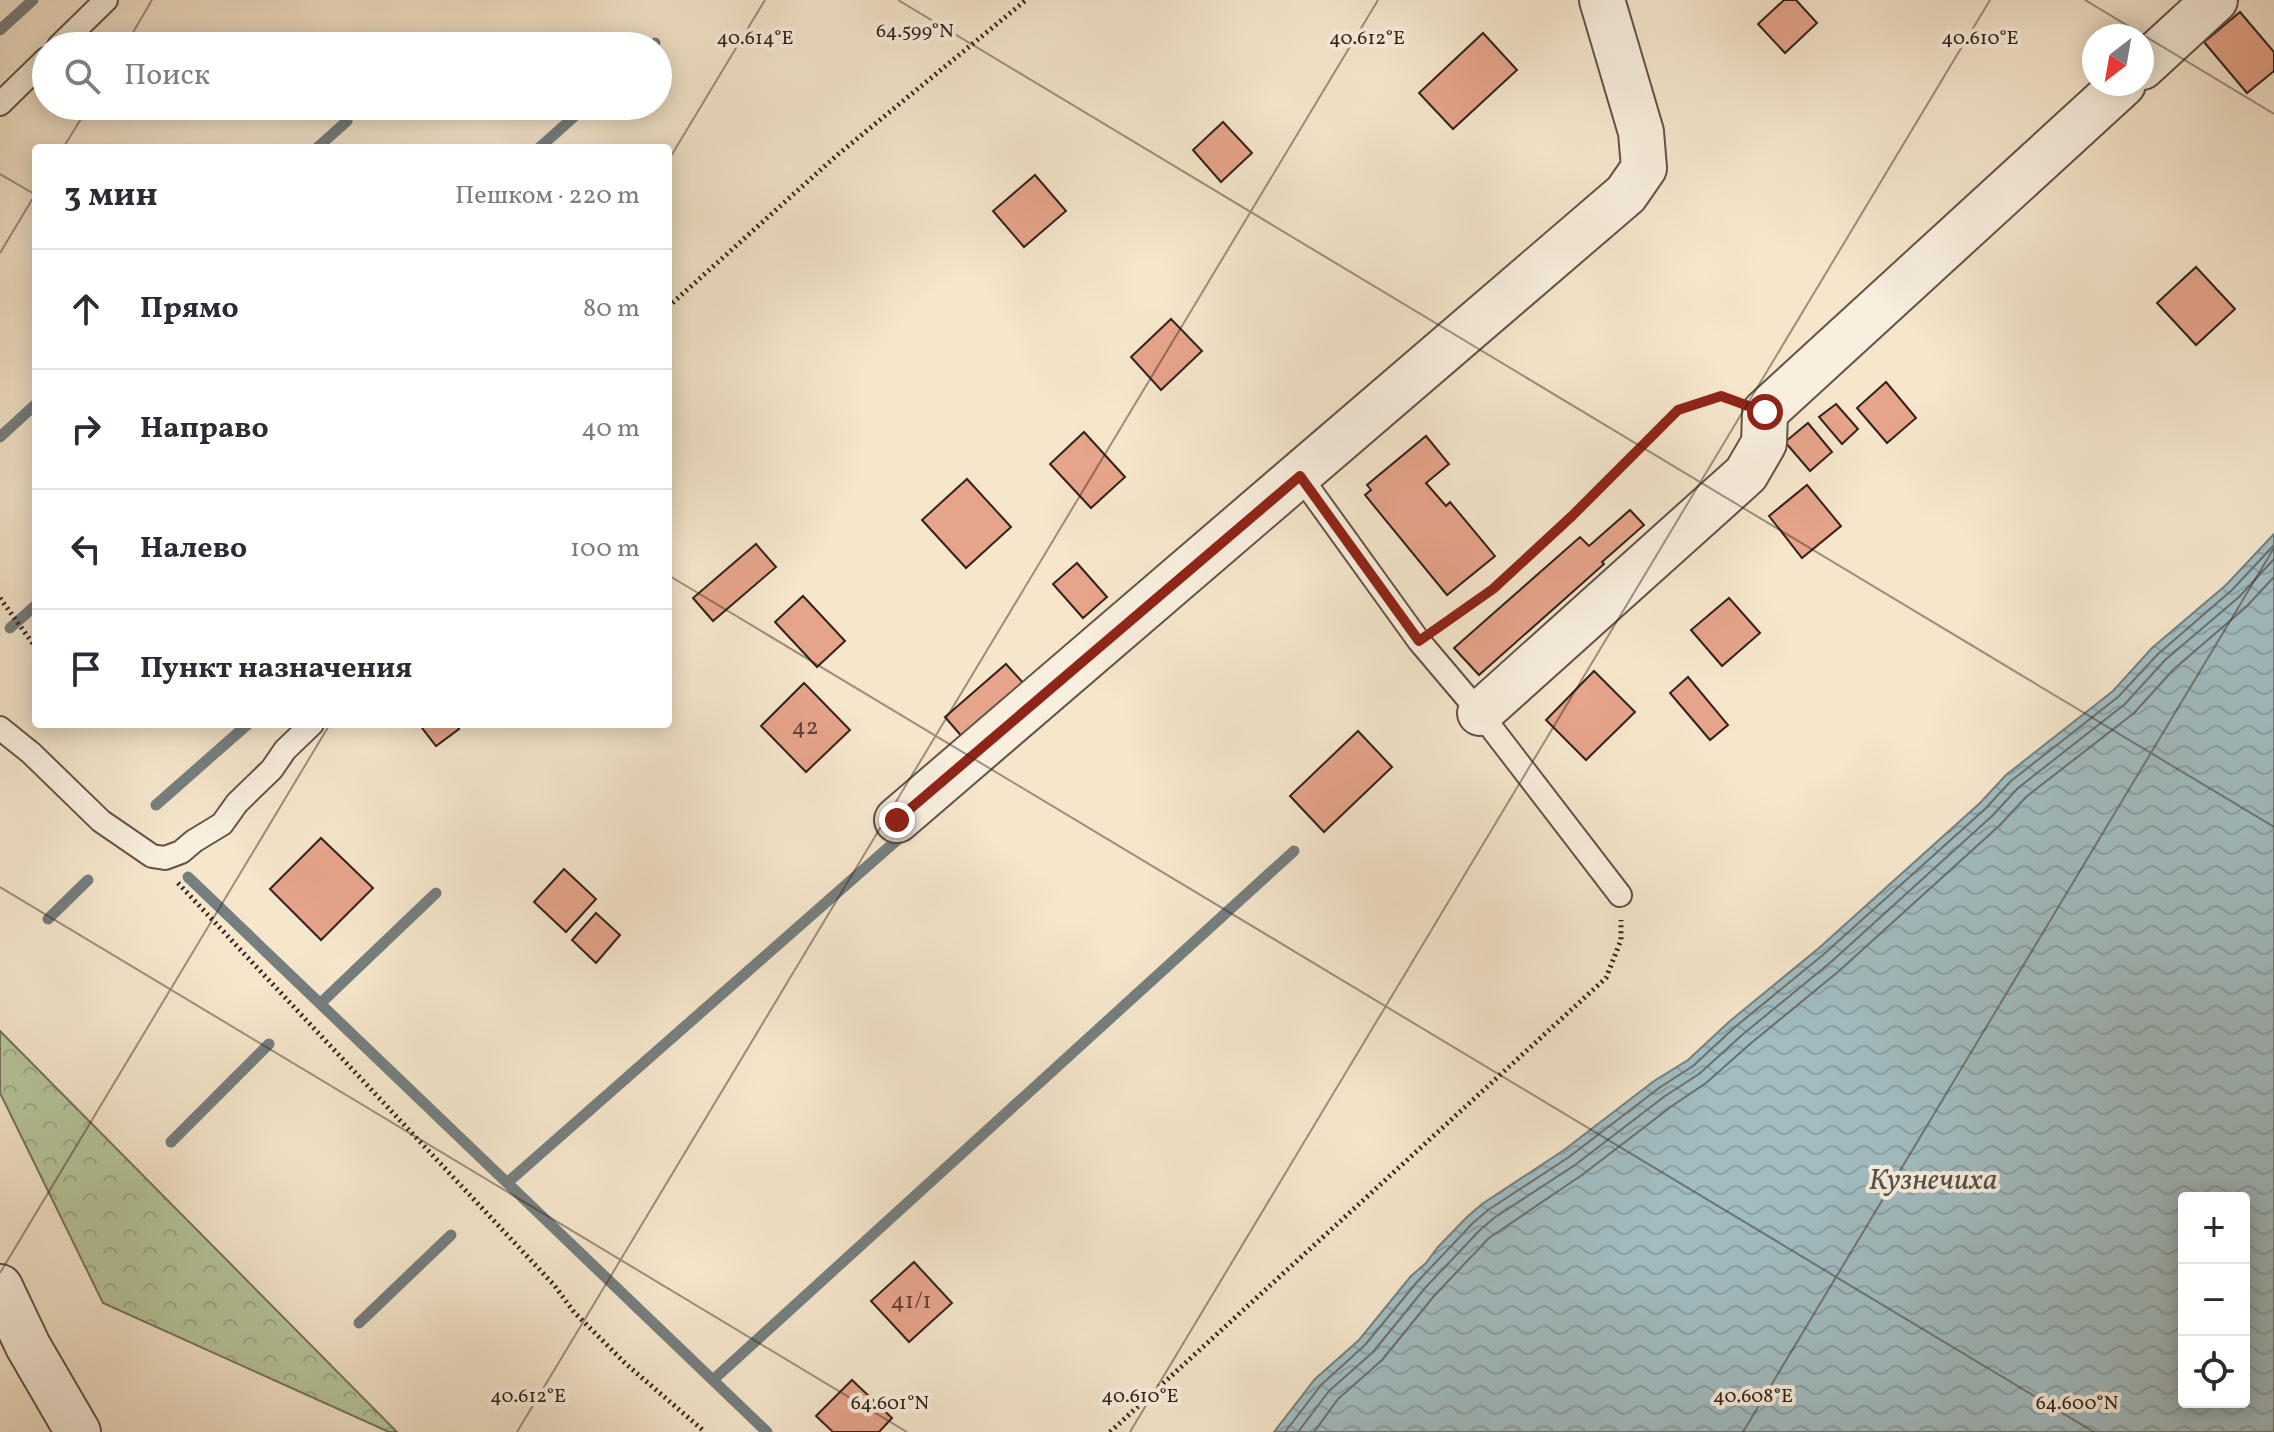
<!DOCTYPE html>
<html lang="ru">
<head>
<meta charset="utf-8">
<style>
  :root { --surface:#fff; --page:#f2f2f3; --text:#2b2b33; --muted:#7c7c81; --line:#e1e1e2 }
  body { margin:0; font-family:Vollkorn,serif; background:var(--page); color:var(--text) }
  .controls { position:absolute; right:24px; bottom:24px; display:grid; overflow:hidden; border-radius:8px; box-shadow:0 4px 20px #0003 }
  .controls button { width:72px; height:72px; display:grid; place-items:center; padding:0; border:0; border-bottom:2px solid var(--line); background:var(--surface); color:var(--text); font:40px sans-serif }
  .compass { position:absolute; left:2082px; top:24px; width:72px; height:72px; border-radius:50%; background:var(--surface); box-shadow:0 4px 20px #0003; rotate:211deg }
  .stop { position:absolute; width:24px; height:24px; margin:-18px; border:6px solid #8f2418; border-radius:50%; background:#fff }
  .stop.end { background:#8f2418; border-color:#fff; box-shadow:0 2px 8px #0008 }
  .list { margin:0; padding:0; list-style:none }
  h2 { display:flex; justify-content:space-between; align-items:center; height:104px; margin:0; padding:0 32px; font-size:34px }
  h2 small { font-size:26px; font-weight:400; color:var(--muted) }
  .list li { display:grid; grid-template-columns:52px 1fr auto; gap:24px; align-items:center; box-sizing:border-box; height:120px; padding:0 32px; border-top:2px solid var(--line) }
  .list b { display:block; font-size:30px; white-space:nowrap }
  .list em { font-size:26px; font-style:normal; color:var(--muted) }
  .icon { flex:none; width:44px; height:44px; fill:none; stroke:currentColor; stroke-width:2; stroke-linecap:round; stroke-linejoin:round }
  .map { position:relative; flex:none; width:2274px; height:1432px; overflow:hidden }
  .search { position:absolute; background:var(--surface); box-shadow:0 4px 20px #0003; left:32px; top:32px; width:640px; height:88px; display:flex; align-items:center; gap:20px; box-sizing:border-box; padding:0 28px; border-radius:44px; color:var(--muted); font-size:30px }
  .panel { position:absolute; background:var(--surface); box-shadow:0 4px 20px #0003; left:32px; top:144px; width:640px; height:584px; border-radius:8px }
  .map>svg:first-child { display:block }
  .forest { fill:url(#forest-crowns); stroke:#75745c; stroke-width:2 }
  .water { fill:url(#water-waves); stroke:#757f7f; stroke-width:2; fill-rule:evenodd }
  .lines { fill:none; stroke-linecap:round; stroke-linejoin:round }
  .shore { stroke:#6a6f6e; stroke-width:2 }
  .stream { stroke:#757f7f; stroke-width:11 }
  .building { fill:#e6a48b; stroke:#33211b; stroke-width:2 }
  .lane-casing { stroke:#645247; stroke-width:26 }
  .street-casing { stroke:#645247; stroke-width:48 }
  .path { stroke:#33211b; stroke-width:5; stroke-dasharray:2 4; stroke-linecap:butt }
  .lane { stroke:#f8efde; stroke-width:22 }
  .street { stroke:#f8efde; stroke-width:44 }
  .route { stroke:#8f2418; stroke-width:10 }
  .ticks { fill:none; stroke:#33211b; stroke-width:2; stroke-opacity:0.45 }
  .labels { text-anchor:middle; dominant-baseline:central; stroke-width:8; stroke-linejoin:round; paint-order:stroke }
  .number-label { font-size:24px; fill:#604237 }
  .water-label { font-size:30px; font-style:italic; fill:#54504d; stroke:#f8efde }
  .ticks-label { font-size:20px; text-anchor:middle; fill:#33211b; stroke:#f8efde; stroke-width:8; stroke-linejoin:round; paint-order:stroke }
</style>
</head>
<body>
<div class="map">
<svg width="2274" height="1432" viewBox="0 0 2274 1432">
  <defs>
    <pattern id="forest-crowns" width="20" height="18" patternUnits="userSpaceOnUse" patternTransform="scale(2)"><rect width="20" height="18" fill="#b7c69c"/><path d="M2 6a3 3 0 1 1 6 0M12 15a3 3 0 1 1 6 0" fill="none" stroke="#9eaa86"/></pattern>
    <pattern id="water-waves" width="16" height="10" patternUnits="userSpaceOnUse" patternTransform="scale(2)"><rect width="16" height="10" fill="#a1bdc2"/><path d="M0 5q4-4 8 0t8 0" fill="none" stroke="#8ba2a6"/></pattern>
  </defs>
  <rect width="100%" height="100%" fill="#f5e6cc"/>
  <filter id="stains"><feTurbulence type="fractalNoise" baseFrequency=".0025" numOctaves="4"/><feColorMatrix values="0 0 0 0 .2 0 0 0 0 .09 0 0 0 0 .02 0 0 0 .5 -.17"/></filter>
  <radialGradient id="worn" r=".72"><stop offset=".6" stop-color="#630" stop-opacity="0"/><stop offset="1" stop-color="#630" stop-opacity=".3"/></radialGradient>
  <polygon class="forest" points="0,1030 0,1031 397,1432 389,1432 103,1303 0,1093"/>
  <path class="water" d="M2274,534v898h-1000l41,-53 44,-39 52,-64 15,-13 12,-16 29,-30 15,-13 82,-54 90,-69 34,-21 42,-39 89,-73 161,-145 26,-28 107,-84 39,-43 74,-63zM2184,1198h60v204h-60z"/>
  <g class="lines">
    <g class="shore">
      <polyline points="1285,1432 1321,1385 1365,1345 1417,1282 1473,1223 1488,1210 1569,1157 1659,1088 1693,1066 1735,1027 1824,954 1985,809 2011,781 2118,697 2158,654 2232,590 2274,545"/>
      <polyline points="1298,1432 1329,1391 1373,1352 1425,1288 1480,1230 1494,1218 1575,1165 1665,1096 1699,1074 1742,1035 1831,962 1992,816 2018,788 2125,704 2165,660 2239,597 2274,559"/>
      <polyline points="1314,1432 1338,1399 1382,1360 1434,1296 1489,1238 1582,1175 1672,1106 1706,1083 1750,1044 1839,971 2000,825 2026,797 2134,713 2174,669 2246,607 2274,577"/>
    </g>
    <g class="stream">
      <polyline points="0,30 33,0"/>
      <polyline points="652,46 655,43"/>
      <polyline points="317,148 347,121"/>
      <polyline points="539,148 586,106"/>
      <polyline points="0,437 36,404"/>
      <polyline points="10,628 36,605"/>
      <polyline points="156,805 248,724"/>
      <polyline points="188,877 767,1432"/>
      <polyline points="48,919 88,880"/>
      <polyline points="324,1000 436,893"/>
      <polyline points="171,1142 269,1044"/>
      <polyline points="508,1182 905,833"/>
      <polyline points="359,1323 451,1235"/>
      <polyline points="714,1379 1294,851"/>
    </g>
  </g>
  <g class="building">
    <polygon points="1784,0 1796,0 1817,23 1785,53 1758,24"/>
    <polygon points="2240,12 2274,52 2274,71 2247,93 2204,42"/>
    <polygon points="1483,33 1517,70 1453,129 1419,93"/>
    <polygon points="1223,122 1252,153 1221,182 1193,150"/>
    <polygon points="1035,175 1066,211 1024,247 993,211"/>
    <polygon points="2196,267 2235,309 2196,345 2157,303"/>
    <polygon points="1171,319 1202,351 1161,390 1131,357"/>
    <polygon points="1886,382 1916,418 1887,443 1857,408"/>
    <polygon points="1836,404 1858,429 1842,444 1819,417"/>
    <polygon points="1808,423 1832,452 1810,471 1785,442"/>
    <polygon points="1084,432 1125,477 1091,508 1050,464"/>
    <polygon points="1426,436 1449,464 1426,483 1446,506 1450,502 1495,556 1447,595 1365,495 1371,490 1367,485"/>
    <polygon points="967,479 1011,527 966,568 922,520"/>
    <polygon points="1807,485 1841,526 1802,558 1769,516"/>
    <polygon points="1630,510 1644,525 1602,562 1604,564 1479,675 1454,648 1580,537 1589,546"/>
    <polygon points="756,544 776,567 713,621 693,598"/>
    <polygon points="1077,563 1107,597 1083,618 1053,584"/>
    <polygon points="803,596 845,641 817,667 775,622"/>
    <polygon points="1729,598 1760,633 1722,666 1691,630"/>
    <polygon points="1006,664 1025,685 964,739 945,717"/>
    <polygon points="1594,671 1635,712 1586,760 1546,720"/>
    <polygon points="1688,677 1728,725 1710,740 1670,693"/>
    <polygon points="804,683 850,730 806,772 761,726"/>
    <polygon points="419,724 455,724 459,729 436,746"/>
    <polygon points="1358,731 1392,767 1324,832 1290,796"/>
    <polygon points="321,838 373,888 321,940 270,889"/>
    <polygon points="564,869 596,899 566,932 534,902"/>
    <polygon points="596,913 620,935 596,963 572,940"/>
    <polygon points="914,1262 952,1303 909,1342 871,1301"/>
    <polygon points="852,1380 892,1418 879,1432 833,1432 816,1416"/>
  </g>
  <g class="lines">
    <defs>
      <g id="lane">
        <polyline points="59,46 106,0"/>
        <polyline points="0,104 46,59"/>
        <polyline points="1300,476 1419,641 1480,713 1620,895"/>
        <polyline points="0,728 31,753 101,821 152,856 165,858 181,852 194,841 222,824 237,803 272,769 285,750 312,724"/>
      </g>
      <g id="street">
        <polyline points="2142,67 2215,0"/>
        <polyline points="1480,713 1746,474 1764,443 1765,412 2123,84"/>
        <polyline points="897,820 1626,194 1644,168 1641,132 1602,0"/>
        <polyline points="0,1287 28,1346 78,1432"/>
      </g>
    </defs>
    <use href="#lane" class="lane-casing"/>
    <use href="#street" class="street-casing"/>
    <g class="path">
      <polyline points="668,307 836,156 1026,0"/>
      <polyline points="0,598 36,648"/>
      <polyline points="1443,624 1493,589 1572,516 1678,410 1721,396 1730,400"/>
      <polyline points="178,883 554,1285 574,1312 626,1364 705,1432"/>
      <polyline points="1110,1432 1606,978 1621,940 1621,920"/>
    </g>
    <use href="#lane" class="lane"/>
    <use href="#street" class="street"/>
  </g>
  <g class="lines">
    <polyline class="route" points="897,820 1300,476 1419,641 1493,589 1572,516 1678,410 1721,396 1765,412"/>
  </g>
  <path class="ticks" d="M898,0l1376,827M2085,0l189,114M125,46l27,-46M63,148l26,-42M668,161l97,-161M0,174l36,21M0,253l36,-60M668,575l1426,857M0,887l907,545M0,1273l330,-549M517,1432l861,-1432M1130,1432l860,-1432M1743,1432l531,-884"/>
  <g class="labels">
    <g class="number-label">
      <text x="805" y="728">42</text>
      <text x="911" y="1302">41/1</text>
    </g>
    <g class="water-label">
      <text x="1933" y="1181">Кузнечиха</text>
    </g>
  </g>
  <g class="ticks-label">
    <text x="915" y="37">64.599°N</text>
    <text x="755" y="44">40.614°E</text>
    <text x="1367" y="44">40.612°E</text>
    <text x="1980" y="44">40.610°E</text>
    <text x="528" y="1402">40.612°E</text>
    <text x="1140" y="1402">40.610°E</text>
    <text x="1753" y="1402">40.608°E</text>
    <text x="890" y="1409">64.601°N</text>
    <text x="2077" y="1409">64.600°N</text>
  </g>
  <rect width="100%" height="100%" filter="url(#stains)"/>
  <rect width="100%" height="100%" fill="url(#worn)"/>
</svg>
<div class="controls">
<button>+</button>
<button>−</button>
<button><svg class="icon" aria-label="locate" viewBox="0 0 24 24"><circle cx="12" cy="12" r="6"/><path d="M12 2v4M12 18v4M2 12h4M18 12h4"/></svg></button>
</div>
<svg class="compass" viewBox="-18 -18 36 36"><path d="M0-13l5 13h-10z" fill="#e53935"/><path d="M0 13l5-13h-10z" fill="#7c7c81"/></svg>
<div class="stop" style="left:1765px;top:412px"></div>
<div class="stop end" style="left:897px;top:820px"></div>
<div class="search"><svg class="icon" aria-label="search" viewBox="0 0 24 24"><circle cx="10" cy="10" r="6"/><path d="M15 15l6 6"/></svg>Поиск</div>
<section class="panel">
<h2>3 мин<small>Пешком · 220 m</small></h2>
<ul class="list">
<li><svg class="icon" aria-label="ahead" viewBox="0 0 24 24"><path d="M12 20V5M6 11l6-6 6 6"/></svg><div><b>Прямо</b></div><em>80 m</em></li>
<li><svg class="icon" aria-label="right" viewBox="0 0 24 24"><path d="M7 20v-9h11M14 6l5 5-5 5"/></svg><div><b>Направо</b></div><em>40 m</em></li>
<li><svg class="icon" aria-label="left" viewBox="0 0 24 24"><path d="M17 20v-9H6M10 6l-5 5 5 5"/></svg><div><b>Налево</b></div><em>100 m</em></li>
<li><svg class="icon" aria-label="arrive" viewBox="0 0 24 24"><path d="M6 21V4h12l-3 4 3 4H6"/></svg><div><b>Пункт назначения</b></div></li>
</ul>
</section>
</div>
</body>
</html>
